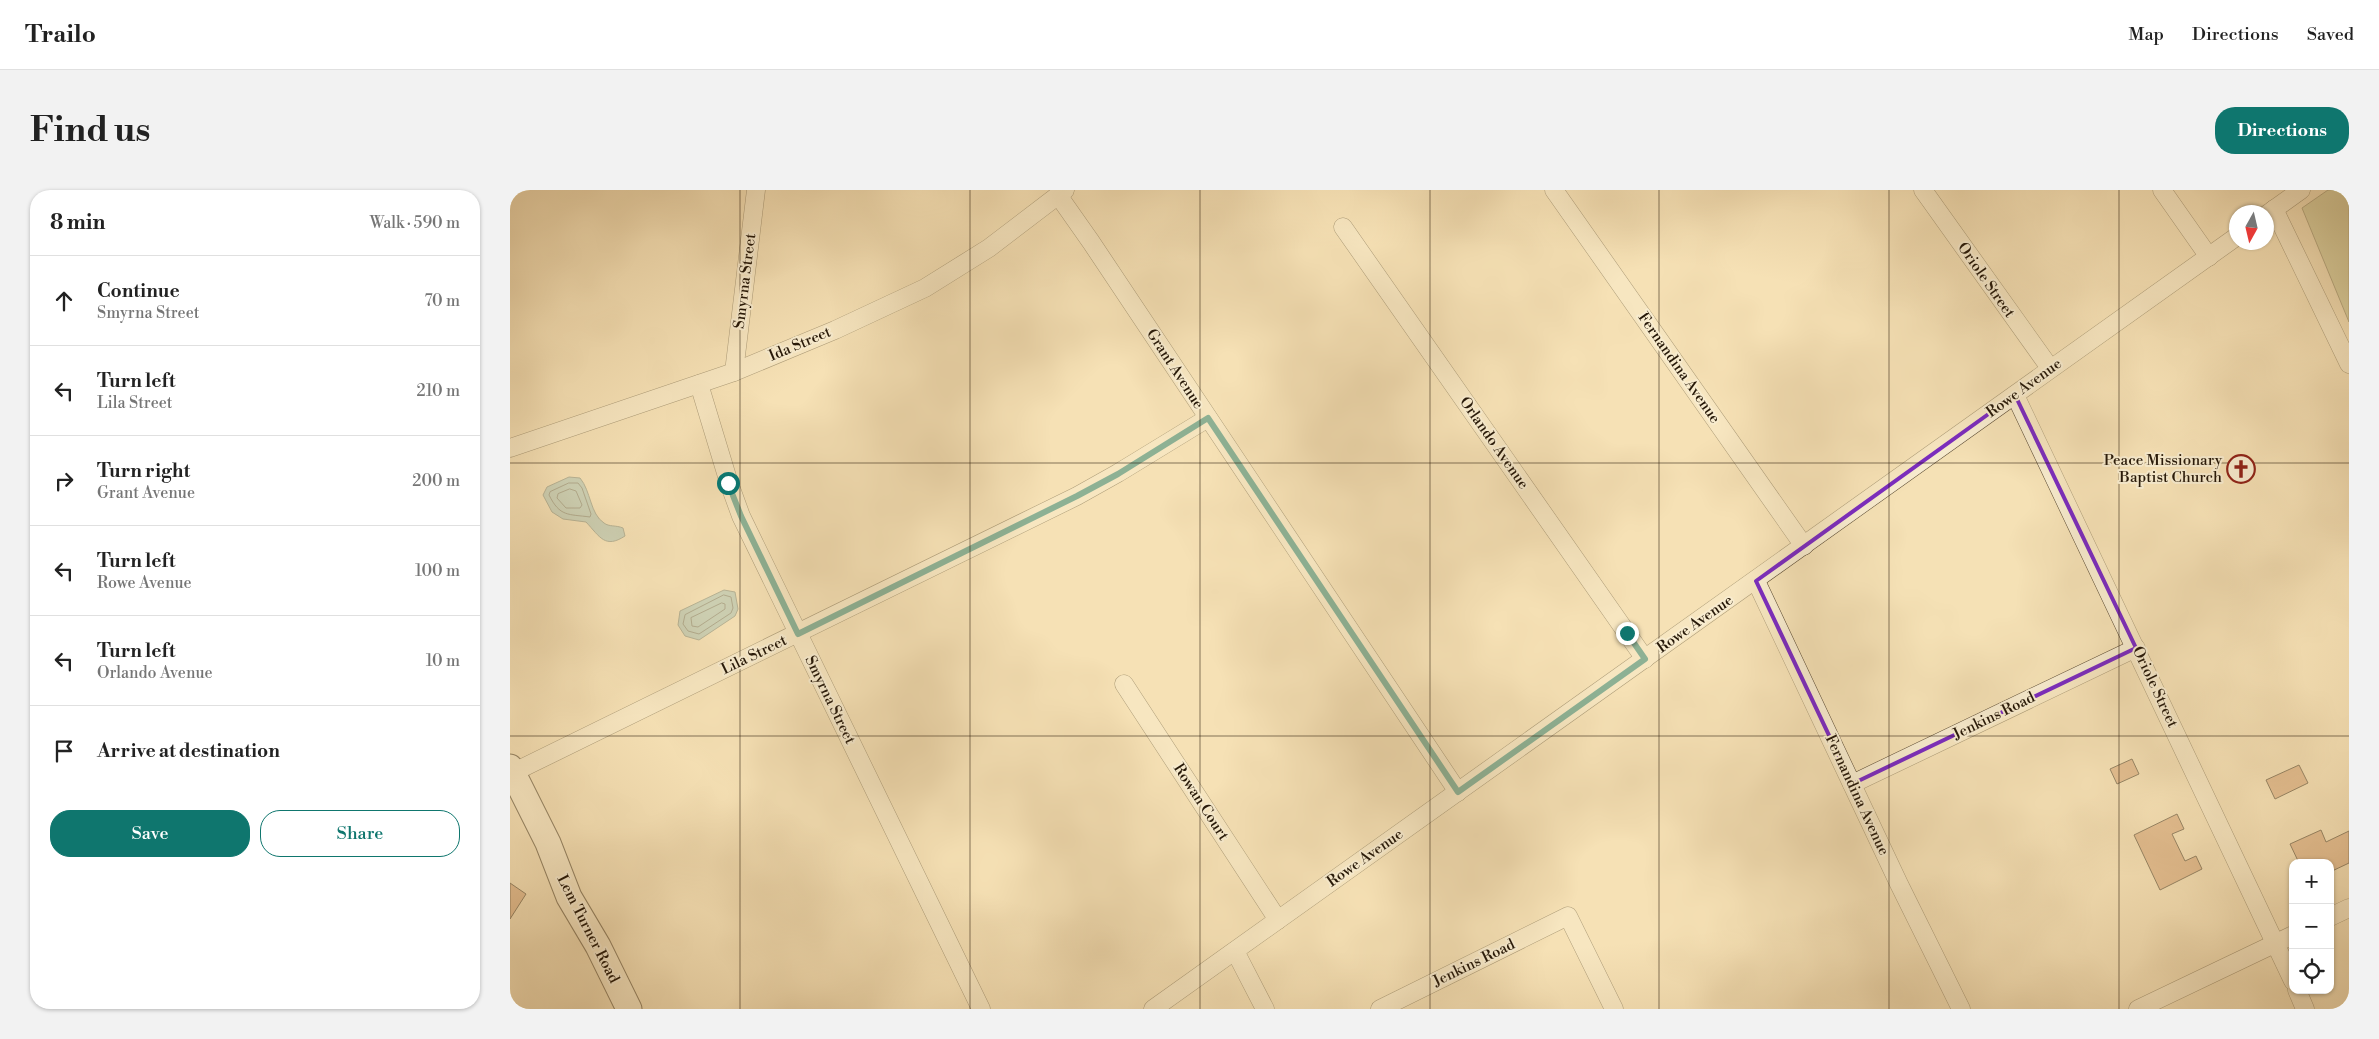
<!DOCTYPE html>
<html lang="en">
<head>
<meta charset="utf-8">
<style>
  :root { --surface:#fff; --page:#f2f2f2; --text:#222; --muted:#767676; --line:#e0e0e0; --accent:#0f766e }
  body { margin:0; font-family:"Libre Bodoni",serif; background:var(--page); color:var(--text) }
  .controls { position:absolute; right:15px; bottom:15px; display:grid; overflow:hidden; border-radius:10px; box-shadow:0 1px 4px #0004 }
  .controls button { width:45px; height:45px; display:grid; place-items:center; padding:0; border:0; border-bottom:1px solid var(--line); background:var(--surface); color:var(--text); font:25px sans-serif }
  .compass { position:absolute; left:1719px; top:15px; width:45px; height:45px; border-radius:50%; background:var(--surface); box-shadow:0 1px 4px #0004; rotate:188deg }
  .stop { position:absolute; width:15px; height:15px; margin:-11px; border:4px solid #0f766e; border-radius:50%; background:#fff }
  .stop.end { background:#0f766e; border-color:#fff; box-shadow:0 1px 5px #0008 }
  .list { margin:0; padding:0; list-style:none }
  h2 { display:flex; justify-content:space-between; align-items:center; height:65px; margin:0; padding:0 20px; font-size:21px }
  h2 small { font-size:16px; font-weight:400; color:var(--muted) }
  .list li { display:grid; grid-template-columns:32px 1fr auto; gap:15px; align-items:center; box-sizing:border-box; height:90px; padding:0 20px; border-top:1px solid var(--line) }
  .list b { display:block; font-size:19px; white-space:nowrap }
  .list p { margin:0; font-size:16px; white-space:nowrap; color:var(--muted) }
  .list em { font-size:16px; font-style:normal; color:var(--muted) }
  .actions { display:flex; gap:10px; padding:15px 20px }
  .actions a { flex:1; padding:11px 0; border:1px solid var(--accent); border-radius:20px; text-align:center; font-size:18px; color:var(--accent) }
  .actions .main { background:var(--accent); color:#fff }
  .icon { flex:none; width:28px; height:28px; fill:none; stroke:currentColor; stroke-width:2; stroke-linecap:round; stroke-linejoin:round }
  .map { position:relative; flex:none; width:1839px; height:819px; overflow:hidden; border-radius:20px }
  header { display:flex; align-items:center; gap:30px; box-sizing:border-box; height:70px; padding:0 25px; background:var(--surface); border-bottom:1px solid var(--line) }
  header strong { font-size:24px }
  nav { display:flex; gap:28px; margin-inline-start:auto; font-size:18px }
  .intro { display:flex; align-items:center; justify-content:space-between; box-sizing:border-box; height:120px; padding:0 30px }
  h1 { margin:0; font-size:35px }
  .button { padding:12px 22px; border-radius:20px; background:var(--accent); color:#fff; font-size:18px; font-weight:700 }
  main { display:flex; gap:30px; padding:0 30px }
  aside { flex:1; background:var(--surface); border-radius:20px; box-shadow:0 1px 4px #0004 }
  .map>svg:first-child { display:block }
  .green { fill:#c1c18a; stroke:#746c49 }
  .water { fill:#9dbcb4; stroke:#6d7a6f }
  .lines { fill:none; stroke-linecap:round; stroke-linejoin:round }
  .shore { stroke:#626a5e; stroke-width:1 }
  .building { fill:#d19769; stroke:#261808 }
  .minor-casing { stroke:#5a4a33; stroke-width:19 }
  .secondary-casing { stroke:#261808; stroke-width:27 }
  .minor { stroke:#f8eccf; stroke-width:18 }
  .secondary { stroke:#f8eccf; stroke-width:25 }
  .route { stroke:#0f766e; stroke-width:6 }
  .marked { fill:none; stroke:#7b2cbf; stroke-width:4; stroke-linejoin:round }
  .grid { fill:none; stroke:#261808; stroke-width:1; stroke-opacity:0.55 }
  .labels { text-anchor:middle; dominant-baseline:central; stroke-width:4; stroke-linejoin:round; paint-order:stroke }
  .street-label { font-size:15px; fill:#261808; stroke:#f8eccf }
  .poi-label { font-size:15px; fill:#261808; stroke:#f8eccf; text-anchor:end }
</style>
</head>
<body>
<header>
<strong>Trailo</strong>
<nav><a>Map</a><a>Directions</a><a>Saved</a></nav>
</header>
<div class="intro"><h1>Find us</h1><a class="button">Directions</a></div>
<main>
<aside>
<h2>8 min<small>Walk · 590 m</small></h2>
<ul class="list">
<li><svg class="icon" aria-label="ahead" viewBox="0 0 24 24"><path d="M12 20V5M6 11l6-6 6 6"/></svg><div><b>Continue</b><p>Smyrna Street</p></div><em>70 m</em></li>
<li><svg class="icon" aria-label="left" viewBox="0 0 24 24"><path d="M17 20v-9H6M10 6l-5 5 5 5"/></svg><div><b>Turn left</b><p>Lila Street</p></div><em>210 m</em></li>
<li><svg class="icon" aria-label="right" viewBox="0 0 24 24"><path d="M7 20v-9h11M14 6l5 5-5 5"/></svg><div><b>Turn right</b><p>Grant Avenue</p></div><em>200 m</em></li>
<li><svg class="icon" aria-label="left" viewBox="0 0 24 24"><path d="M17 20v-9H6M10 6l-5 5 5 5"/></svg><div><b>Turn left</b><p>Rowe Avenue</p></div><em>100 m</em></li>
<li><svg class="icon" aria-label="left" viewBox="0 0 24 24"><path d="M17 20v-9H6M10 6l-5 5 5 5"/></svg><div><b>Turn left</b><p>Orlando Avenue</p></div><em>10 m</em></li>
<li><svg class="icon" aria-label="arrive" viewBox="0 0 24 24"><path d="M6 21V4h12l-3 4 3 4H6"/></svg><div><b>Arrive at destination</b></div></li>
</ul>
<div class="actions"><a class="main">Save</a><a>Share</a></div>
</aside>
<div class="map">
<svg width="1839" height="819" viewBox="0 0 1839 819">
  <rect width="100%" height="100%" fill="#f5e1b5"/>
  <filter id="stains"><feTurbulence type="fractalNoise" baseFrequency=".004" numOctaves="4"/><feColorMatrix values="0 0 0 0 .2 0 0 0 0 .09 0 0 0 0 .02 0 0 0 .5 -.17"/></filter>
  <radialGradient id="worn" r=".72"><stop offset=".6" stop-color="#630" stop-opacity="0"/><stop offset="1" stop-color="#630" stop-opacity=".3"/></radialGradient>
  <polygon class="green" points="1818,0 1839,0 1839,132 1792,18"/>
  <g class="water">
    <path d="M59,287l11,1c11,13 10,36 24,45 5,4 12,2 19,5l2,8c-20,13 -25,1 -39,-14l-23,-3 -11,-7 -9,-17 4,-8z"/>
    <polygon points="214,400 225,402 228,419 225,426 189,450 175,446 168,435 170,421"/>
  </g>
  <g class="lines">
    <g class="shore">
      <path d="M59,293h9l4,5 9,26 -1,3c-22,-3 -30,0 -41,-22l1,-3z"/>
      <polygon points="60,299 66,301 72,315 70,318 56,318 47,308 48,304"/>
      <polygon points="214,405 221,407 223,418 221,423 189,444 178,441 173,434 175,425"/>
      <polygon points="212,413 215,414 215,419 188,437 182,436 181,428"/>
    </g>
  </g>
  <g class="building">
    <polygon points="1622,569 1629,584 1607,594 1600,579"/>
    <polygon points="1789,575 1798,593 1765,609 1756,590"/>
    <polygon points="1667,624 1674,639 1662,644 1675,671 1686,666 1692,679 1650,700 1624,645"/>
    <polygon points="1811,640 1816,652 1839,641 1839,673 1820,682 1820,673 1789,673 1780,654"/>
    <polygon points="0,693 16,704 0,729"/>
  </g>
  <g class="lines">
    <defs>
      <g id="minor">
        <polyline points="1044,0 1294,356"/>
        <polyline points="1413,0 1540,178"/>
        <polyline points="1652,0 1699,67"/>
        <polyline points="548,5 581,52 948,602"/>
        <polyline points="1764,19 1839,174"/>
        <polyline points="1756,25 1791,0"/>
        <polyline points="833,37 1135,469"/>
        <polyline points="224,182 246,0"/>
        <polyline points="189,194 219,293 231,326 471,819"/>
        <polyline points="1505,205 1783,791"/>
        <polyline points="0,258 224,182 325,140 415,98 479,58 555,0"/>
        <polyline points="1246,391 1389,694 1451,819"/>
        <polyline points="614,494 768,730"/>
        <polyline points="0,584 567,306 608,283 698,228"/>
        <polyline points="1342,594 1626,458"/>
        <polyline points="1820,727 1839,718"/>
        <polyline points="725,761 755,819"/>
        <polyline points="1787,800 1795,819"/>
        <polyline points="643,819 1726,47"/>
        <polyline points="870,819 1058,726 1104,819"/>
        <polyline points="1628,819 1783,745"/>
      </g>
      <polyline id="secondary" points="0,577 38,653 59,707 88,756 119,819"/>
    </defs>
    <use href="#minor" class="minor-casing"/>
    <use href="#secondary" class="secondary-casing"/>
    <use href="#minor" class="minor"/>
    <use href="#secondary" class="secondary"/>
  </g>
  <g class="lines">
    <polyline class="route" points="218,293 231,326 288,444 567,306 608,284 698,228 948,602 1135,469 1117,443"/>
  </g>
  <path d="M0 0H1839V819H0ZM1505,205l121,253 -284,136 -96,-203z" fill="#f5e1b5" fill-opacity=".55" fill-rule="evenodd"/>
  <path class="marked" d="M1505,205l121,253 -284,136 -96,-203z"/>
  <path class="grid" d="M230,0v819M460,0v819M690,0v819M920,0v819M1149,0v819M1379,0v819M1609,0v819M0,273h1839M0,546h1839"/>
  <defs>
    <symbol id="church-ring" viewBox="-11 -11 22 22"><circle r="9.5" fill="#f8eccf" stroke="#8f2418" stroke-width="1.5"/><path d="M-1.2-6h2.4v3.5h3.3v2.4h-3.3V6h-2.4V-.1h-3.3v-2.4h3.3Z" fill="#8f2418"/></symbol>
  </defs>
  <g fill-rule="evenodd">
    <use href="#church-ring" x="1715" y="263" width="32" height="32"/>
  </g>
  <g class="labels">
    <g class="street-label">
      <text transform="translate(1476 90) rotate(55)">Oriole Street</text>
      <text transform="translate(235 91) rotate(-83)">Smyrna Street</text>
      <text transform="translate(290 154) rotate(-23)">Ida Street</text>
      <text transform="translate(1169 178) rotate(55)">Fernandina Avenue</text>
      <text transform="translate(665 179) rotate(57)">Grant Avenue</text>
      <text transform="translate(1514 198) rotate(-36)">Rowe Avenue</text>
      <text transform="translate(984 253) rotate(55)">Orlando Avenue</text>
      <text transform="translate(1185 434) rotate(-35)">Rowe Avenue</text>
      <text transform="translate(244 465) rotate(-26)">Lila Street</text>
      <text transform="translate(1645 497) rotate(65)">Oriole Street</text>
      <text transform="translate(320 510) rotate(64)">Smyrna Street</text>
      <text transform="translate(1484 526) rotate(-26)">Jenkins Road</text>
      <text transform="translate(1347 605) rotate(65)">Fernandina Avenue</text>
      <text transform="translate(691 612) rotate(57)">Rowan Court</text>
      <text transform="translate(855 668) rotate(-35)">Rowe Avenue</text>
      <text transform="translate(78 739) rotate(63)">Lem Turner Road</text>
      <text transform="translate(964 773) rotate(-26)">Jenkins Road</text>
    </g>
    <g class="poi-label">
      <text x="1712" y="270">Peace Missionary<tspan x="1712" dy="17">Baptist Church</tspan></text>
    </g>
  </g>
  <rect width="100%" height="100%" filter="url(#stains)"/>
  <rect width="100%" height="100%" fill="url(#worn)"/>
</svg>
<div class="controls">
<button>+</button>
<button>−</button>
<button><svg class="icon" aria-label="locate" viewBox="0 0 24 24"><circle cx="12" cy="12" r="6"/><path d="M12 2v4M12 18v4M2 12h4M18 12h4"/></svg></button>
</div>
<svg class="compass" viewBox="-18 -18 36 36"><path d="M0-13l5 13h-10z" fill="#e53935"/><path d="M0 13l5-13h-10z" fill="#767676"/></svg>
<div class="stop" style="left:218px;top:293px"></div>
<div class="stop end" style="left:1117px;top:443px"></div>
</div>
</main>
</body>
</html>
